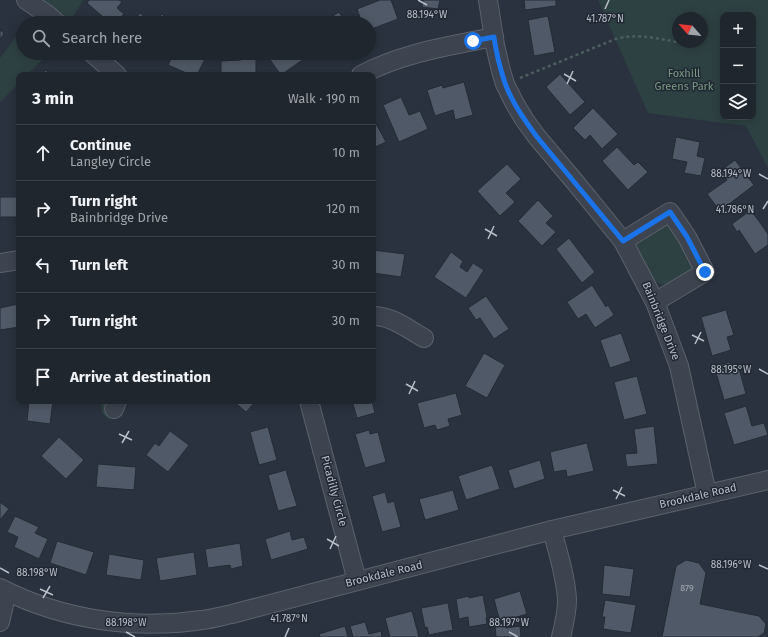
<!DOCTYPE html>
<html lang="en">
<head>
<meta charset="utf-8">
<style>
  :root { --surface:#1f262e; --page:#2c323a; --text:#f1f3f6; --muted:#a1a5aa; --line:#3c434a }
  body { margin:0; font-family:"Fira Sans",sans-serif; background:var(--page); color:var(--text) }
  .controls { position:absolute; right:12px; top:12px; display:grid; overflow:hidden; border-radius:8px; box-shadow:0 2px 10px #0003 }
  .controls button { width:36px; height:36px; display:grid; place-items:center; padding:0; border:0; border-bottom:1px solid var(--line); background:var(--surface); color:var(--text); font:20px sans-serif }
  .compass { position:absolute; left:672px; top:12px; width:36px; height:36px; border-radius:50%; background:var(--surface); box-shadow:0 2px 10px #0003; rotate:297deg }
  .stop { position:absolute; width:12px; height:12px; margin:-9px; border:3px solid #1a73e8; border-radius:50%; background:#fff }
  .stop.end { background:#1a73e8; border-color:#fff; box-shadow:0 1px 4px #0008 }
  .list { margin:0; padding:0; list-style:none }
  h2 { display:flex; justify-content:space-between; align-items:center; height:52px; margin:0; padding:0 16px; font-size:17px }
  h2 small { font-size:13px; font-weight:400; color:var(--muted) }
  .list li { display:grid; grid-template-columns:26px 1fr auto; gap:12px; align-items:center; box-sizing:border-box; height:56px; padding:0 16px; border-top:1px solid var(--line) }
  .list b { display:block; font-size:15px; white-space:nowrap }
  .list p { margin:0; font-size:13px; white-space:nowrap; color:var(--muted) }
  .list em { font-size:13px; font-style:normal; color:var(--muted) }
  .icon { flex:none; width:22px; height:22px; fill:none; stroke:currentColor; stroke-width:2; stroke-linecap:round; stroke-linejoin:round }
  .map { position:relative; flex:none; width:768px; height:637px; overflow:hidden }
  .search { position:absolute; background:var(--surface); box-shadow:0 2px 10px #0003; left:16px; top:16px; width:360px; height:44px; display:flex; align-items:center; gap:10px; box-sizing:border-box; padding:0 14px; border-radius:22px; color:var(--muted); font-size:15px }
  .panel { position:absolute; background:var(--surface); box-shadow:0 2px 10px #0003; left:16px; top:72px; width:360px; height:332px; border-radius:8px }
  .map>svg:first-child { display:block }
  .green { fill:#2e4142; fill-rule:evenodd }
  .building { fill:#505967; stroke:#242b36 }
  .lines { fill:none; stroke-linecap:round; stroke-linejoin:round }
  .minor-casing { stroke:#5b626c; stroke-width:20 }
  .path { stroke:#4d5e60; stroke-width:2.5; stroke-dasharray:3 3; stroke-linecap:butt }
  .minor { stroke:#3d444f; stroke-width:18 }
  .route { stroke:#1a73e8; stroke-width:5 }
  .ticks { fill:none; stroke:#b9bfc9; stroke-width:1.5 }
  .labels { text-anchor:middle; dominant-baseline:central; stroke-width:3; stroke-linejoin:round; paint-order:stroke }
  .number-label { font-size:9px; fill:#9fa6b0 }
  .park-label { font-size:11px; fill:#7a9c83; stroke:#222934 }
  .street-label { font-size:11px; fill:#b9bfc9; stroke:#222934 }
  .ticks-label { font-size:10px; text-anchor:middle; fill:#b9bfc9; stroke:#222934; stroke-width:3; stroke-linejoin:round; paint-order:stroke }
</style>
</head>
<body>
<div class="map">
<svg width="768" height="637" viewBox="0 0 768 637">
  <rect width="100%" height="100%" fill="#29323e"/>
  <g class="green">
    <polygon points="44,0 83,0 69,23 27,23"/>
    <path d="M598,0h170v168l-22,-42 -98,-13zM723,15h30v102h-30zM678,18h24v24h-24z"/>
    <polygon points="23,28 23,53 49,53 27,75 19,75 19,83 0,102 0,58"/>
    <polygon points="670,223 694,266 692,272 670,283 662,285 651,279 637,253 636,245 637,241 659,224"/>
    <polygon points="104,401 119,401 122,411 117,418 108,419 102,413 101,405"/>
  </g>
  <g class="building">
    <polygon points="89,0 119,0 122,2 117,8 124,14 116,23 110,23 87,3"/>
    <polygon points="380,0 391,0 398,19 369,30 369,23 362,23 357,9"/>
    <polygon points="423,0 440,0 438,9 422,7"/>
    <polygon points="524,0 556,0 556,6 525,10"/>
    <polygon points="339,12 346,23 322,23"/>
    <polygon points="140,13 152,23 132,23"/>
    <polygon points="162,14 172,23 153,23"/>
    <polygon points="548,16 555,52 534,56 528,20"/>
    <polygon points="0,30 4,33 0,40"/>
    <polygon points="174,53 192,53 205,59 197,75 191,75 168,65"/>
    <polygon points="273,53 310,53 311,54 281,75 268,57"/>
    <polygon points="241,56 256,56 256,75 221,75 221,61 241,60"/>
    <polygon points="45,70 54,75 42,75"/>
    <polygon points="560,74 585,102 570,115 546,87"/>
    <polygon points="464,82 473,115 455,120 453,110 435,116 427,90 442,85 443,88"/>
    <polygon points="401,97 409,115 420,111 428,129 399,142 383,105"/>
    <polygon points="593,108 618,134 602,149 590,135 585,140 573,128"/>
    <polygon points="373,118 386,142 373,148"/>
    <polygon points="676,137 700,142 697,156 705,158 701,176 684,173 687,162 672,159"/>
    <polygon points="617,147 634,165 638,162 648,172 628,190 602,161"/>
    <polygon points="735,160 754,185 720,211 707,194 727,180 720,171"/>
    <polygon points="507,164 521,179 506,193 515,202 500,216 477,191"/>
    <polygon points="0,197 17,197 17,201 19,201 19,221 16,221 16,217 0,217"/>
    <polygon points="538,200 553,216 546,223 556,232 542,246 518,221"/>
    <polygon points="751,210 768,234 768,245 755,254 739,230 737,232 732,224"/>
    <polygon points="569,238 595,272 582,283 556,249"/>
    <polygon points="373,250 405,254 401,277 373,273"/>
    <polygon points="451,252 463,261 460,267 467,272 473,263 484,270 466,298 434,277"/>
    <polygon points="592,285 606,307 608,305 614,315 595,328 586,314 578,319 567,302"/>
    <polygon points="486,296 509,329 494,339 480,318 476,320 468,308"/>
    <polygon points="18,304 19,310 19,327 0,330 0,308"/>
    <polygon points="726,310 734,335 727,337 731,350 712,356 701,317"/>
    <polygon points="621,333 631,361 610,368 600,340"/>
    <polygon points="484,353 505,365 487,398 465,386"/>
    <polygon points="730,362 732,370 739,368 746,394 724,400 714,366"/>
    <polygon points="637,376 647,414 624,420 614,382"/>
    <polygon points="456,393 462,415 448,419 450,426 437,430 435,425 424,428 417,403"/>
    <polygon points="29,401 53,401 50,424 27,421"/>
    <polygon points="233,401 256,401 246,412"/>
    <polygon points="352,401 372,401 375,413 357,418"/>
    <polygon points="746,406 752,426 764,423 768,435 734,445 724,413"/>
    <polygon points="654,426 658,464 627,467 625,454 637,453 634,429"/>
    <polygon points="268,427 277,460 259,465 250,432"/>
    <polygon points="369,430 370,434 378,432 386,462 365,468 355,434"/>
    <polygon points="170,431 189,445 168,472 146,455 155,443 159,446"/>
    <polygon points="59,437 84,460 66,479 41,456"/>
    <polygon points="587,443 594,471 567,477 566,470 554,472 550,452"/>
    <polygon points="540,460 545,479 514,489 508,470"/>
    <polygon points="98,464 136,467 134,490 96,487"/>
    <polygon points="492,465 500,489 466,500 458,476"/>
    <polygon points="286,470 297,506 278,511 268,475"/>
    <polygon points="453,490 459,510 425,520 419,499"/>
    <polygon points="385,492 388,503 394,501 401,527 382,532 372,496"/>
    <polygon points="0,502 9,509 0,520"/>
    <polygon points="15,516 39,527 35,533 48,539 39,559 14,547 18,537 7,532"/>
    <polygon points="290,531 292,540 304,537 308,549 271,560 265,539"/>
    <polygon points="57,541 94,552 86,575 50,563"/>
    <polygon points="240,543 243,566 231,569 230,565 208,568 205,549"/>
    <polygon points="194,552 197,575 160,581 156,558"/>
    <polygon points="109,554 144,560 141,580 106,575"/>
    <polygon points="686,560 699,563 706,573 700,604 759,616 766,624 764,633 758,637 662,637 676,566"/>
    <polygon points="604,565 634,569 630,597 602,594"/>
    <polygon points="520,591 527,614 500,622 494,599"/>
    <polygon points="483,595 487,617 486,618 487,624 469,627 468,617 459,619 456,599 469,596 469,598"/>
    <polygon points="605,600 636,605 631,633 603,629 605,617 602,617"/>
    <polygon points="448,603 453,630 429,635 427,627 425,628 421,608"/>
    <polygon points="412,611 419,637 390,637 385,618"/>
    <polygon points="365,622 369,634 381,631 382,637 353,637 350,626"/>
    <polygon points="345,626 348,637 320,637 319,634"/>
    <polygon points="506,626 506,628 520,626 521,637 496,637 495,627"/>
  </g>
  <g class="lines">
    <defs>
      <g id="minor">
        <polyline points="26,0 48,15 57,23"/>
        <polyline points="488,0 495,45 501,71 505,84 515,104 524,119 537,137 575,182 623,241 655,302 679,366 707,494"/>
        <polyline points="92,53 117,75"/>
        <path d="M361,75c41,-22 88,-29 133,-38"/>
        <polyline points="623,241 670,212 687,237 705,272 655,302"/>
        <polyline points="0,263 19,260"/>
        <path d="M373,316c19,0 35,13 51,22"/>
        <polyline points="309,401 357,581"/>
        <polyline points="114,409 117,401"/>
        <path d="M552,530c6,23 14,47 15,70 0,13 -3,25 -6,37"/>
        <path d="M0,588c62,32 134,42 202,32 10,-1 20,-4 30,-6l320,-84 216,-50"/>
        <polyline points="0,622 7,592"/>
      </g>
    </defs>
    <use href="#minor" class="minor-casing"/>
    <path class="path" d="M520,78l98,-40c22,-4 37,0 59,4"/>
    <use href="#minor" class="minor"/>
  </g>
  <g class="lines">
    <path class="route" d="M473,41l21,-4c2,15 6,31 11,46 6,18 20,38 32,54l86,104 47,-29 17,25 18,35"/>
  </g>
  <path class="ticks" d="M418,0l9,5M605,9l4,-9M564,74l12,7M567,84l6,-13M759,174l9,5M763,209l5,-8M485,229l12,7M488,239l6,-13M692,335l12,6M695,344l6,-12M759,369l9,5M406,384l12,7M409,394l6,-13M119,434l13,6M122,443l7,-12M613,490l12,6M616,499l6,-12M327,539l12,7M330,549l6,-13M759,565l9,4M0,568l9,5M40,589l13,6M43,598l7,-12M126,632l9,5M509,632l9,5M285,637l4,-9"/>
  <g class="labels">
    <g class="number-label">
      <text x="687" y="588">879</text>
    </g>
    <g class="park-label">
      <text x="684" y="73">Foxhill<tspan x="684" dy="13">Greens Park</tspan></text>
    </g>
    <g class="street-label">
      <text transform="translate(661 321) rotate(68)">Bainbridge Drive</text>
      <text transform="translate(334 491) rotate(75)">Picadilly Circle</text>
      <text transform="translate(698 496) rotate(-13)">Brookdale Road</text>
      <text transform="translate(384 574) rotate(-14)">Brookdale Road</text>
    </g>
  </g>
  <g class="ticks-label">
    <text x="427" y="18">88.194°W</text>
    <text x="605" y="22">41.787°N</text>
    <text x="731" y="177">88.194°W</text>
    <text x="735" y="213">41.786°N</text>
    <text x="731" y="373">88.195°W</text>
    <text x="731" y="568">88.196°W</text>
    <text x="37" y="576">88.198°W</text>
    <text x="289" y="622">41.787°N</text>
    <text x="126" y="626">88.198°W</text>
    <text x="509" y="626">88.197°W</text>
  </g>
</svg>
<div class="controls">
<button>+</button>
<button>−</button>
<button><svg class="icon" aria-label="layers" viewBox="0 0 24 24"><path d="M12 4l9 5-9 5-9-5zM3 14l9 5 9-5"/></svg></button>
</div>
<svg class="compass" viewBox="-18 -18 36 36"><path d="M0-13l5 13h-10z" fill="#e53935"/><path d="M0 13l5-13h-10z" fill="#a1a5aa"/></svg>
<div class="stop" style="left:473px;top:41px"></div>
<div class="stop end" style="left:705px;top:272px"></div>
<div class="search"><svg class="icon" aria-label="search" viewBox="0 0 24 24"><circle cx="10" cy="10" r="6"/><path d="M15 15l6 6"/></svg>Search here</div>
<section class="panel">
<h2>3 min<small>Walk · 190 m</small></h2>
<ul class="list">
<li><svg class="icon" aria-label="ahead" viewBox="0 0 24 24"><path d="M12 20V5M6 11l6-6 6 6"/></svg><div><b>Continue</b><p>Langley Circle</p></div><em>10 m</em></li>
<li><svg class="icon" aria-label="right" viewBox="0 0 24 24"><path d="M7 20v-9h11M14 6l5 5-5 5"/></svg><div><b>Turn right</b><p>Bainbridge Drive</p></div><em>120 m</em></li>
<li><svg class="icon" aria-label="left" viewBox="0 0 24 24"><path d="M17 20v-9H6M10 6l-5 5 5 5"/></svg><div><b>Turn left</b></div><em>30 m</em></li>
<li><svg class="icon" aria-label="right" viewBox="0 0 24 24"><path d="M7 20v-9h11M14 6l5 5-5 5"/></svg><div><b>Turn right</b></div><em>30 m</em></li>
<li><svg class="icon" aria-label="arrive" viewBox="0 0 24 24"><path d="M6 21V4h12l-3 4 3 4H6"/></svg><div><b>Arrive at destination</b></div></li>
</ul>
</section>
</div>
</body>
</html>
